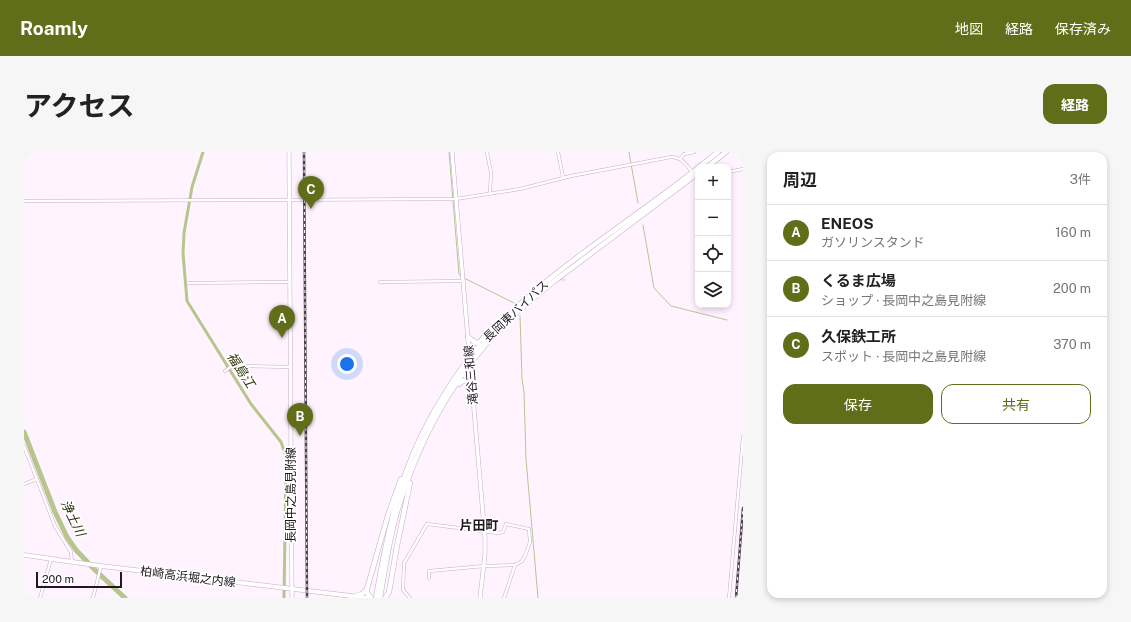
<!DOCTYPE html>
<html lang="ja">
<head>
<meta charset="utf-8">
<style>
  :root { --surface:#fff; --page:#f6f6f6; --text:#222; --muted:#767676; --line:#e0e0e0; --accent:#606e19 }
  body { margin:0; font-family:"Public Sans","Noto Sans JP",sans-serif; background:var(--page); color:var(--text) }
  .controls { position:absolute; right:12px; top:12px; display:grid; overflow:hidden; border-radius:8px; box-shadow:0 2px 6px #0003 }
  .controls button { width:36px; height:36px; display:grid; place-items:center; padding:0; border:0; border-bottom:1px solid var(--line); background:var(--surface); color:var(--text); font:20px sans-serif }
  .scale { position:absolute; left:12px; bottom:10px; width:86px; box-sizing:border-box; padding-left:4px; border:2px solid #221822; border-top:0; font-size:11px; line-height:14px; white-space:nowrap; color:#221822; -webkit-text-stroke:3px #fff; paint-order:stroke }
  .you { position:absolute; left:323px; top:212px; width:14px; height:14px; margin:-10px; border:3px solid #fff; border-radius:50%; background:#1a73e8; box-shadow:0 0 0 6px #1a73e833 }
  .badge { display:grid; place-items:center; width:26px; height:26px; border-radius:50%; background:var(--accent); color:#fff; font-size:13px; font-weight:700 }
  .pin { position:absolute; translate:-50% -33px; filter:drop-shadow(0 1px 2px #0008) }
  .pin::after { content:''; position:absolute; top:21px; width:14px; height:12px; background:inherit; clip-path:polygon(0 0,100% 0,50% 100%) }
  .list { margin:0; padding:0; list-style:none }
  h2 { display:flex; justify-content:space-between; align-items:center; height:52px; margin:0; padding:0 16px; font-size:17px }
  h2 small { font-size:13px; font-weight:400; color:var(--muted) }
  .list li { display:grid; grid-template-columns:26px 1fr auto; gap:12px; align-items:center; box-sizing:border-box; height:56px; padding:0 16px; border-top:1px solid var(--line) }
  .list b { display:block; font-size:15px; white-space:nowrap }
  .list p { margin:0; font-size:13px; white-space:nowrap; color:var(--muted) }
  .list em { font-size:13px; font-style:normal; color:var(--muted) }
  .actions { display:flex; gap:8px; padding:12px 16px }
  .actions a { flex:1; padding:9px 0; border:1px solid var(--accent); border-radius:12px; text-align:center; font-size:14px; color:var(--accent) }
  .actions .main { background:var(--accent); color:#fff }
  .icon { flex:none; width:22px; height:22px; fill:none; stroke:currentColor; stroke-width:2; stroke-linecap:round; stroke-linejoin:round }
  .map { position:relative; flex:none; width:719px; height:446px; overflow:hidden; border-radius:12px }
  header { display:flex; align-items:center; gap:24px; box-sizing:border-box; height:56px; padding:0 20px; background:var(--accent); color:#fff }
  header strong { font-size:19px }
  nav { display:flex; gap:22px; margin-inline-start:auto; font-size:14px }
  .intro { display:flex; align-items:center; justify-content:space-between; box-sizing:border-box; height:96px; padding:0 24px }
  h1 { margin:0; font-size:28px }
  .button { padding:10px 18px; border-radius:12px; background:var(--accent); color:#fff; font-size:14px; font-weight:700 }
  main { display:flex; gap:24px; padding:0 24px }
  aside { flex:1; background:var(--surface); border-radius:12px; box-shadow:0 2px 6px #0003 }
  .map>svg:first-child { display:block }
  .lines { fill:none; stroke-linecap:round; stroke-linejoin:round }
  .stream { stroke:#b8c58d; stroke-width:1 }
  .canal { stroke:#b8c58d; stroke-width:3 }
  .river { stroke:#b8c58d; stroke-width:5 }
  .street-tunnel { stroke:#ded2de; stroke-width:2.5; stroke-dasharray:2.5 1; stroke-linecap:butt }
  .street-casing { stroke:#c7acc7; stroke-width:3.5 }
  .secondary-casing { stroke:#c7acc7; stroke-width:4.5 }
  .primary-casing { stroke:#c7acc7; stroke-width:5 }
  .highway-casing { stroke:#c7acc7; stroke-width:5.5 }
  .street { stroke:#fff; stroke-width:2.5 }
  .secondary { stroke:#fff; stroke-width:3.5 }
  .primary { stroke:#fff; stroke-width:4 }
  .highway { stroke:#fff; stroke-width:4.5 }
  .rail-casing { stroke:#4a3f4a; stroke-width:2.5 }
  .rail { stroke:#fff; stroke-width:1; stroke-dasharray:3; stroke-linecap:butt }
  .labels { text-anchor:middle; dominant-baseline:central; stroke-width:3.5; stroke-linejoin:round; paint-order:stroke }
  .street-label { font-size:12px; fill:#221822; stroke:#fff }
  .water-label { font-size:13px; font-style:italic; fill:#2f370c; stroke:#fff }
  .neighbourhood-label { font-size:13px; font-weight:bold; fill:#221822; stroke:#fff }
</style>
</head>
<body>
<header>
<strong>Roamly</strong>
<nav><a>地図</a><a>経路</a><a>保存済み</a></nav>
</header>
<div class="intro"><h1>アクセス</h1><a class="button">経路</a></div>
<main>
<div class="map">
<svg width="719" height="446" viewBox="0 0 719 446">
  <rect width="100%" height="100%" fill="#fff3ff"/>
  <g class="lines">
    <g class="stream">
      <polyline points="425,0 435,122 437,125"/>
      <polyline points="605,0 614,51"/>
      <polyline points="619,73 630,136 647,154 703,168"/>
      <polyline points="440,126 490,151"/>
      <polyline points="496,164 498,227 500,240 502,307 514,446"/>
    </g>
    <polyline class="canal" points="179,0 168,35 160,81 159,101 163,149 227,252 257,290 261,301 262,309 260,446"/>
    <polyline class="river" points="0,280 31,360 43,385 52,398 70,417 101,446"/>
    <polyline class="street-tunnel" points="533,126 541,128"/>
    <defs>
      <g id="street">
        <polyline points="463,0 467,21 466,41"/>
        <polyline points="534,0 539,25"/>
        <polyline points="656,7 660,2 670,0"/>
        <polyline points="704,20 719,17"/>
        <path d="M0,49l432,-2 64,-10 51,-13 100,-19c14,0 17,13 27,20"/>
        <polyline points="356,130 439,129"/>
        <polyline points="164,131 266,130"/>
        <polyline points="201,219 208,214 213,214 267,215"/>
        <polyline points="0,294 31,374 47,400 48,410"/>
        <polyline points="0,332 13,327"/>
        <polyline points="16,446 27,407"/>
        <polyline points="69,446 77,414"/>
        <polyline points="386,446 379,438 380,411 403,372 474,381 479,380 482,372 505,377 506,390 501,404 498,409 491,413 460,414 405,419 405,426"/>
        <polyline points="480,446 491,413"/>
        <polyline points="705,446 719,285"/>
      </g>
      <g id="secondary">
        <polyline points="265,0 268,446"/>
        <polyline points="428,0 461,386 461,402 456,446"/>
      </g>
      <polyline id="primary" points="0,403 77,414 344,446"/>
      <g id="highway">
        <polyline points="675,15 694,0"/>
        <polyline points="683,15 702,0"/>
        <polyline points="444,185 452,191 456,190 459,186"/>
        <path d="M435,232c7,-7 12,-3 14,5"/>
        <polyline points="343,437 343,441 347,446"/>
        <polyline points="332,444 338,442 343,437 364,363 377,327"/>
        <path d="M352,446c7,-42 15,-83 29,-123 19,-55 59,-118 100,-157 59,-57 129,-99 193,-150"/>
        <path d="M356,446c5,-29 9,-58 17,-86 18,-61 48,-120 89,-168 20,-23 44,-43 67,-62l145,-109"/>
        <polyline points="361,446 365,440 373,394 386,331"/>
      </g>
    </defs>
    <use href="#street" class="street-casing"/>
    <use href="#secondary" class="secondary-casing"/>
    <use href="#primary" class="primary-casing"/>
    <use href="#highway" class="highway-casing"/>
    <use href="#street" class="street"/>
    <use href="#secondary" class="secondary"/>
    <use href="#primary" class="primary"/>
    <use href="#highway" class="highway"/>
    <defs>
      <g id="rail">
        <polyline points="280,0 283,446"/>
        <polyline points="712,446 719,356"/>
      </g>
    </defs>
    <use href="#rail" class="rail-casing"/>
    <use href="#rail" class="rail"/>
  </g>
  <g class="labels">
    <g class="street-label">
      <text transform="translate(492 159) rotate(-43)">長岡東バイパス</text>
      <text transform="translate(447 223) rotate(-95)">滝谷三和線</text>
      <text transform="translate(267 343) rotate(-90)">長岡中之島見附線</text>
      <text transform="translate(164 425) rotate(7)">柏崎高浜堀之内線</text>
    </g>
    <g class="water-label">
      <text transform="translate(217 218) rotate(57)">福島江</text>
      <text transform="translate(49 366) rotate(64)">浄土川</text>
    </g>
    <g class="neighbourhood-label">
      <text x="455" y="373">片田町</text>
    </g>
  </g>
</svg>
<div class="controls">
<button>+</button>
<button>−</button>
<button><svg class="icon" aria-label="locate" viewBox="0 0 24 24"><circle cx="12" cy="12" r="6"/><path d="M12 2v4M12 18v4M2 12h4M18 12h4"/></svg></button>
<button><svg class="icon" aria-label="layers" viewBox="0 0 24 24"><path d="M12 4l9 5-9 5-9-5zM3 14l9 5 9-5"/></svg></button>
</div>
<div class="scale">200 m</div>
<div class="you"></div>
<div class="pin badge" style="left:258px;top:186px">A</div>
<div class="pin badge" style="left:276px;top:284px">B</div>
<div class="pin badge" style="left:287px;top:57px">C</div>
</div>
<aside>
<h2>周辺<small>3件</small></h2>
<ul class="list">
<li><span class="badge">A</span><div><b>ENEOS</b><p>ガソリンスタンド</p></div><em>160 m</em></li>
<li><span class="badge">B</span><div><b>くるま広場</b><p>ショップ · 長岡中之島見附線</p></div><em>200 m</em></li>
<li><span class="badge">C</span><div><b>久保鉄工所</b><p>スポット · 長岡中之島見附線</p></div><em>370 m</em></li>
</ul>
<div class="actions"><a class="main">保存</a><a>共有</a></div>
</aside>
</main>
</body>
</html>
